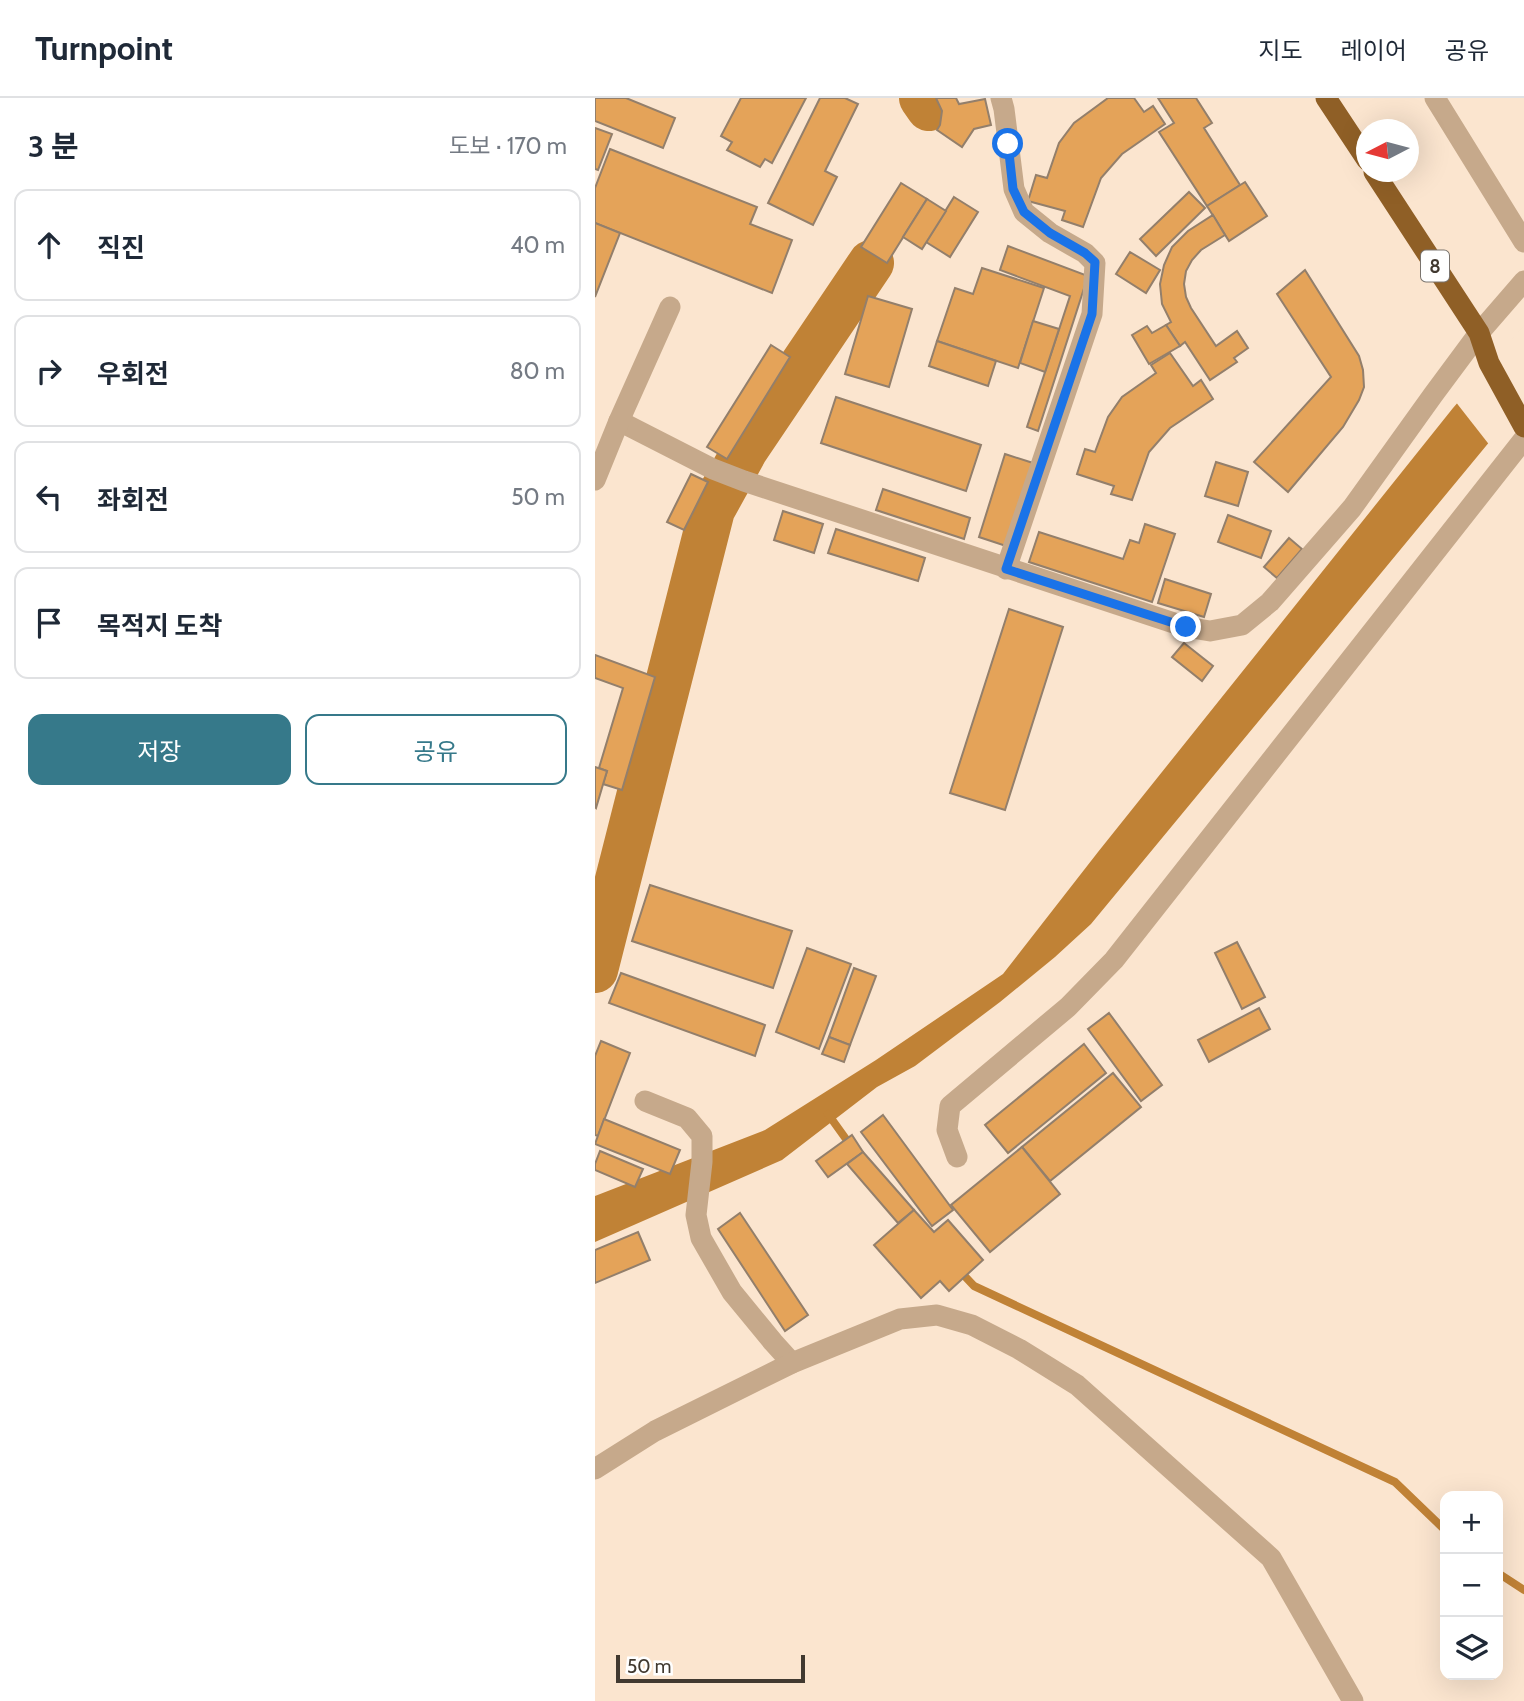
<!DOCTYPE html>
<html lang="ko">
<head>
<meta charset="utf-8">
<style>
  :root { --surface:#fff; --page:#f6f6f7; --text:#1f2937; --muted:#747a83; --line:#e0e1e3; --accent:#36798a }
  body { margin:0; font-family:Cabin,"Noto Sans KR",sans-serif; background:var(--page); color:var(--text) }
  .controls { position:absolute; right:21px; bottom:21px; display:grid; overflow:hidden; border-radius:14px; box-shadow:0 7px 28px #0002 }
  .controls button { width:63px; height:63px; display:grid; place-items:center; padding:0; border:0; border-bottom:2px solid var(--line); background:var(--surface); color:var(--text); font:35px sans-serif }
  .compass { position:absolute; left:761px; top:21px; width:63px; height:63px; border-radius:50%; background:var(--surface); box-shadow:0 7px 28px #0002; rotate:264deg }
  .scale { position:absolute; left:21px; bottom:18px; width:189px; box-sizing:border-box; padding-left:7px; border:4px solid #413930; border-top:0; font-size:19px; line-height:24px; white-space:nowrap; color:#413930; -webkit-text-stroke:5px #fff; paint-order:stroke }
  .stop { position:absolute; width:21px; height:21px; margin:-16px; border:5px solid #1a73e8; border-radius:50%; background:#fff }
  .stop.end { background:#1a73e8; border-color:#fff; box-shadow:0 2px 7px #0008 }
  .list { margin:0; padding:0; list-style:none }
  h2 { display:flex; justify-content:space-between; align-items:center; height:91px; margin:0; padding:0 28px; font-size:30px }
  h2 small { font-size:23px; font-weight:400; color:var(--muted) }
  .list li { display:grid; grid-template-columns:46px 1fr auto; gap:21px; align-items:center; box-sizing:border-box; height:112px; margin:0 14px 14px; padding:0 14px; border:2px solid var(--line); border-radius:14px }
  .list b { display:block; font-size:26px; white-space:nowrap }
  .list em { font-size:23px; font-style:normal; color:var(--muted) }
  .actions { display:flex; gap:14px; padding:21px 28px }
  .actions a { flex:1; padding:16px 0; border:2px solid var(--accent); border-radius:14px; text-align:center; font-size:24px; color:var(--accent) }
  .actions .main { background:var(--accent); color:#fff }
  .icon { flex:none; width:38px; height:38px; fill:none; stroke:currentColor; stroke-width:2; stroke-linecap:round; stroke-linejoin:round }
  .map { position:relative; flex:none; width:929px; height:1603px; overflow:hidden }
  header { display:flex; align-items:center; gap:42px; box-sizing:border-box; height:98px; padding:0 35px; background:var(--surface); border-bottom:2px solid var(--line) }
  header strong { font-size:33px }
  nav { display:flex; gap:38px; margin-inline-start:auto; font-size:24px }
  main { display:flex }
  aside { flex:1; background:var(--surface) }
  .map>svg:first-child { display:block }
  .water { fill:#c08236 }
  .pier { fill:#fbe5cf }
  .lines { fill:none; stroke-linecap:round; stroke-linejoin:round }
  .stream { stroke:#c08236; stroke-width:8 }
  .river { stroke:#c08236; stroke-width:46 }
  .building { fill:#e4a359; stroke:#937f6b; stroke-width:2 }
  .minor { stroke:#c6a98b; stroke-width:21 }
  .highway { stroke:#8f5f26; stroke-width:21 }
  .route { stroke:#1a73e8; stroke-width:9 }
  .labels { text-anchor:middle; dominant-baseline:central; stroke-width:5; stroke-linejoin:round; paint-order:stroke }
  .shield { fill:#fff; stroke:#7a746e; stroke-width:2 }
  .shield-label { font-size:19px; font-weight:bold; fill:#413930 }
</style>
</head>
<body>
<header>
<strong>Turnpoint</strong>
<nav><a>지도</a><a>레이어</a><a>공유</a></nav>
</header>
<main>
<aside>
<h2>3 분<small>도보 · 170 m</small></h2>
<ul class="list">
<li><svg class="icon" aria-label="ahead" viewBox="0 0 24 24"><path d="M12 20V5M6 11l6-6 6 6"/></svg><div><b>직진</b></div><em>40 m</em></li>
<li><svg class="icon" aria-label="right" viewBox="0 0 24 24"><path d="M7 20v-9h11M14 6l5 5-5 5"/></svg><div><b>우회전</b></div><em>80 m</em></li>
<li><svg class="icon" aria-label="left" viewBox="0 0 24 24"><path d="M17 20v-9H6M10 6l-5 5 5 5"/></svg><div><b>좌회전</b></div><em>50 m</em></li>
<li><svg class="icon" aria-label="arrive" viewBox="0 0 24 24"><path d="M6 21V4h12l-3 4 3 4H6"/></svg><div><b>목적지 도착</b></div></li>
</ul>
<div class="actions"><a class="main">저장</a><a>공유</a></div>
</aside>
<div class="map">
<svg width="929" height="1603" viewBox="0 0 929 1603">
  <rect width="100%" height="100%" fill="#fbe5cf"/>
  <polygon class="water" points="929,228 929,302 496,826 460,859 405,904 320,968 282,989 187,1062 0,1144 0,1098 170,1032 281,962 408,876 503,754 858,310"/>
  <polygon class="pier" points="929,227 929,308 896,349 860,303"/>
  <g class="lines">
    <g class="stream">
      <polyline points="233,1016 256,1048"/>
      <polyline points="363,1171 379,1188 800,1384 850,1432"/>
      <polyline points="903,1475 929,1492"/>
    </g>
    <g class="river">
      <polyline points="327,0 334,10"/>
      <polyline points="0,872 117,412 150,352 276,165"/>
    </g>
  </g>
  <g class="building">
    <polygon points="0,0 31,0 80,20 68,50 0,23"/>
    <polygon points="146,0 211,0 177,65 170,61 165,69 132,52 137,44 126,38"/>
    <polygon points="225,0 250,0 263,6 230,73 242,79 218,127 173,105"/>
    <polygon points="341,0 361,0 364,6 390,1 396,27 379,31 367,49 342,32 345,27 347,13"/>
    <polygon points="513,0 539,0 549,14 558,8 570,26 527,56 506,80 488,129 467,122 470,113 433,103 441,77 452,80 464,45 479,25"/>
    <polygon points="563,0 601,0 617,25 609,30 645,87 612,108 564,34 579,25"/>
    <polygon points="0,30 17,36 3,72 0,71"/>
    <polygon points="15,51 162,109 155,126 197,142 177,195 0,125 0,90"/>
    <polygon points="650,84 672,118 634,143 612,108"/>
    <polygon points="306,85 332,101 292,165 266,149"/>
    <polygon points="594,94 610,110 561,158 545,141"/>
    <polygon points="359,99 383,114 355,159 331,144"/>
    <polygon points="332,101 351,113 327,151 308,139"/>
    <polygon points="618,117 630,137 606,152 597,162 591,173 589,186 591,199 596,210 621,248 642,233 653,250 639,260 642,264 615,282 590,244 585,248 571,227 576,224 567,206 565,186 569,167 577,149 593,133"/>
    <polygon points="0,125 25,135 0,199"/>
    <polygon points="413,148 493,178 443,333 432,329 475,198 405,172"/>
    <polygon points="535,154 565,172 551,195 521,176"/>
    <polygon points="387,170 449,190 423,270 342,243 360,190 378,196"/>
    <polygon points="710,172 764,258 768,272 769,289 764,302 748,329 693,394 659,364 736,279 682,196"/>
    <polygon points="273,198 317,211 294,289 250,276"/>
    <polygon points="438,223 464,231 450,274 425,265"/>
    <polygon points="571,227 585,248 554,266 537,237 552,228 557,235"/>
    <polygon points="342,243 401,263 393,288 334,268"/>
    <polygon points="176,247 195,259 132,361 112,349"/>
    <polygon points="575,255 598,288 606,282 618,301 575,330 554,354 537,402 516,396 519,388 482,376 490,351 500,354 513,319 527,299 561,275 556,267"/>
    <polygon points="241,299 386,347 371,393 226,345"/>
    <polygon points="410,356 438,365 411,448 384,439"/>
    <polygon points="621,364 653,374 643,408 610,398"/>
    <polygon points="96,376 113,384 89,432 72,424"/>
    <polygon points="288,391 375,420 369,441 281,412"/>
    <polygon points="188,413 228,426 219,455 179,442"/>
    <polygon points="633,417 676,433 666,460 623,444"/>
    <polygon points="550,426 580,436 557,504 434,464 444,434 528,461 535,442 544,445"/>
    <polygon points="241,431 330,460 323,483 233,455"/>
    <polygon points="694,440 707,451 682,480 669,469"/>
    <polygon points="570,481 616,496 609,519 563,505"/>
    <polygon points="414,511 468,529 410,712 355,695"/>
    <polygon points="589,545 618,568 607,583 577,559"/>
    <polygon points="0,557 60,579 27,692 8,686 12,673 4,670 28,590 0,580"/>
    <polygon points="0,669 12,673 1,710 0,709"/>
    <polygon points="55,787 197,833 178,890 37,843"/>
    <polygon points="642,844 670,899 647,911 620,855"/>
    <polygon points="212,850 256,866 224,951 181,934"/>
    <polygon points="259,870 281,878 255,947 234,939"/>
    <polygon points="26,875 170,927 160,958 14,905"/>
    <polygon points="664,910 675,931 614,964 603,942"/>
    <polygon points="514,915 567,987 546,1003 493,931"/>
    <polygon points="234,939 255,947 249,964 227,956"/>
    <polygon points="6,943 35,955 3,1038 0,1037 0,958"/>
    <polygon points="489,946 511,975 413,1055 390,1027"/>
    <polygon points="518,975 546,1009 455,1083 427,1049"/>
    <polygon points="288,1017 358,1112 337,1128 266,1034"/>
    <polygon points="9,1021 85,1052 75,1076 0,1046"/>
    <polygon points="257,1037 268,1054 233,1079 221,1063"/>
    <polygon points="427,1049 465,1096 395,1154 356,1107"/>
    <polygon points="5,1053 48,1071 40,1089 0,1072 0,1066"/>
    <polygon points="268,1054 319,1112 303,1125 252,1066"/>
    <polygon points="319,1112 339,1134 353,1122 388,1162 354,1193 345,1183 326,1200 279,1147"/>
    <polygon points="145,1115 213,1217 190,1233 123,1131"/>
    <polygon points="43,1134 55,1162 0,1185 0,1152"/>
  </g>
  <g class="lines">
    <g class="minor">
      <polyline points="406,0 409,11 419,91 429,114 455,135 490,155 500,165 497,216 411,471"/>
      <polyline points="840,0 929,144"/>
      <polyline points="24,323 118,371 149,383 591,529 615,533 647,527 675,504 757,410 838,297 884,235 929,183"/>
      <polyline points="0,382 24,323 75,209"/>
      <polyline points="50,1003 92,1020 107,1038 107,1064 101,1117 106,1140 137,1194 178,1244 197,1265"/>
      <polyline points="362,1059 352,1032 355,1008 473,909 519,862 929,341"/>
      <polyline points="0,1371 60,1333 197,1265 305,1221 342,1217 377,1227 424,1251 482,1287 676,1460 758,1603"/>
    </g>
    <g class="highway">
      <polyline points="731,0 772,62"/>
      <polyline points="779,74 884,235 894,265 929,329"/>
    </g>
  </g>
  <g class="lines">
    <polyline class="route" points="413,46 418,91 429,114 455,135 490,155 500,164 497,216 411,471 591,529"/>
  </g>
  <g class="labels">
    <rect class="shield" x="826" y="152.5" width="28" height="31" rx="5"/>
    <g class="shield-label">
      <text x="840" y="168">8</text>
    </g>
  </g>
</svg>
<div class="controls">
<button>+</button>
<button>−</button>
<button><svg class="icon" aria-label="layers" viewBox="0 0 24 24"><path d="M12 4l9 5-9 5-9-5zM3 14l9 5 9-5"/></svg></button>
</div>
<svg class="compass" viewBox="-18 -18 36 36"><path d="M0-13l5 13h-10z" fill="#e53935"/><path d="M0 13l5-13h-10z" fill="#747a83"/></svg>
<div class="scale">50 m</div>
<div class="stop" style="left:413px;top:46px"></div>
<div class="stop end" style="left:591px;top:529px"></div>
</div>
</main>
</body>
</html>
